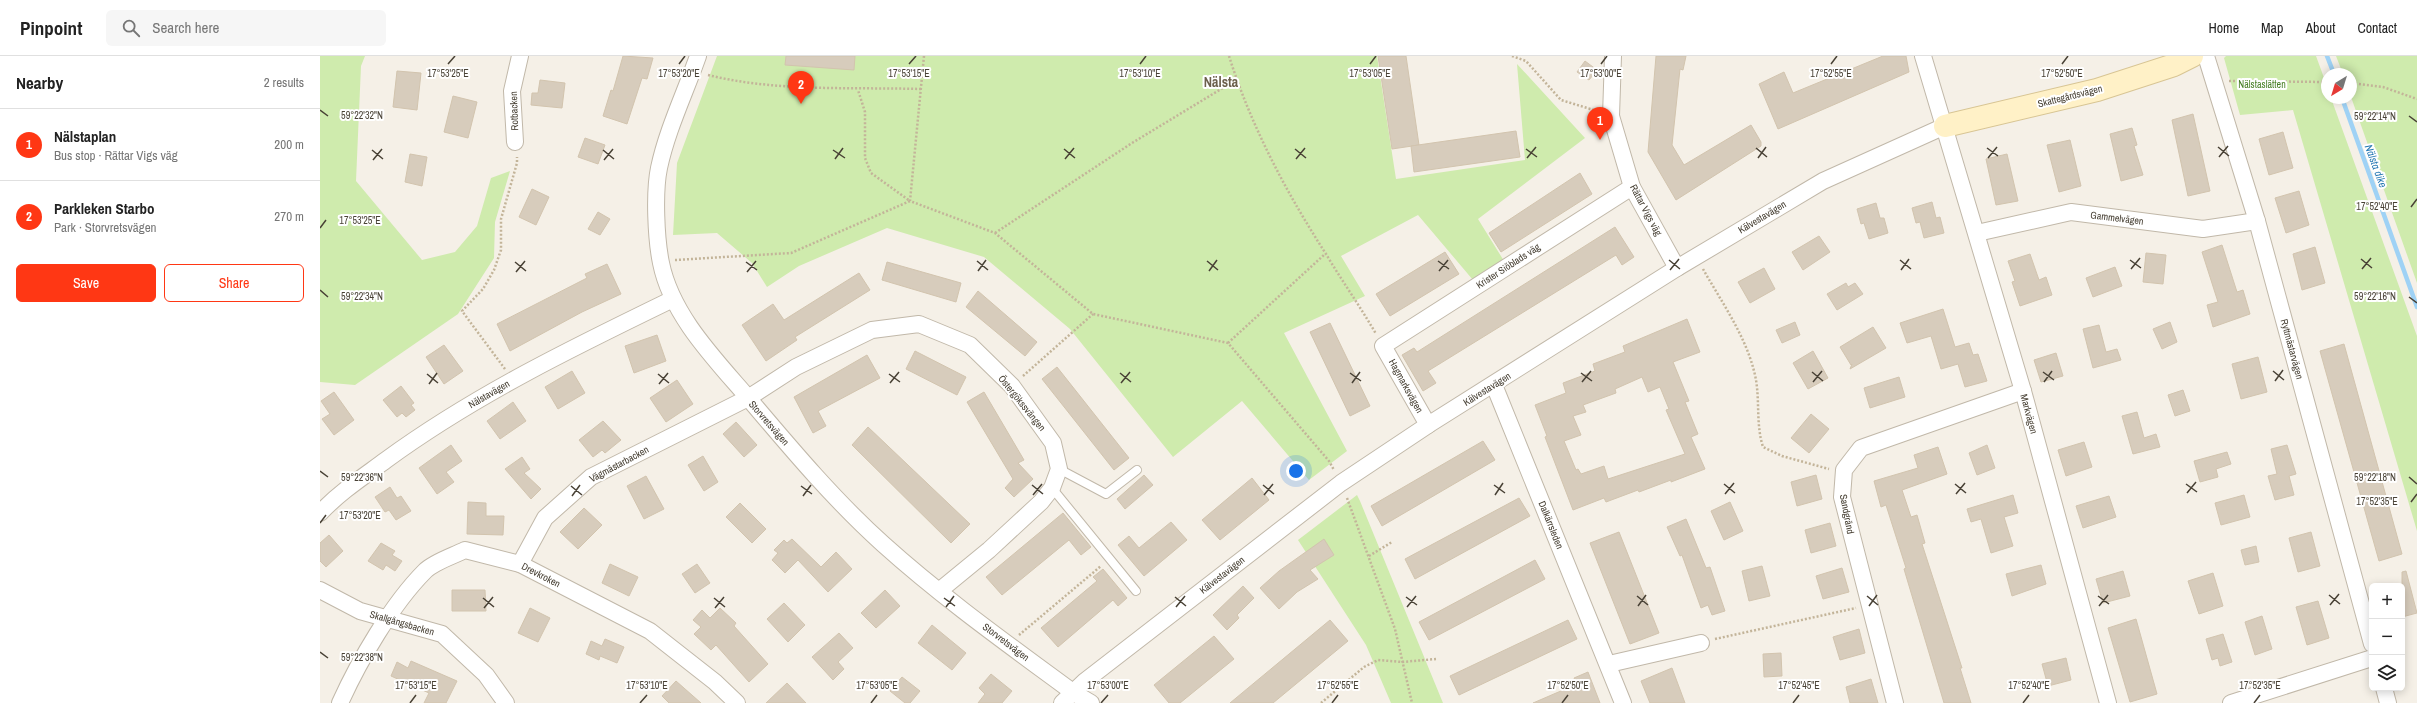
<!DOCTYPE html>
<html lang="en">
<head>
<meta charset="utf-8">
<style>
  :root { --surface:#fff; --page:#f6f6f6; --text:#222; --muted:#767676; --line:#e0e0e0; --accent:#ff3714 }
  body { margin:0; font-family:"Archivo Narrow",sans-serif; background:var(--page); color:var(--text) }
  .controls { position:absolute; right:12px; bottom:12px; display:grid; overflow:hidden; border-radius:6px; box-shadow:0 2px 10px #0003 }
  .controls button { width:36px; height:36px; display:grid; place-items:center; padding:0; border:0; border-bottom:1px solid var(--line); background:var(--surface); color:var(--text); font:20px sans-serif }
  .compass { position:absolute; left:2001px; top:12px; width:36px; height:36px; border-radius:50%; background:var(--surface); box-shadow:0 2px 10px #0003; rotate:218deg }
  .you { position:absolute; left:976px; top:415px; width:14px; height:14px; margin:-10px; border:3px solid #fff; border-radius:50%; background:#1a73e8; box-shadow:0 0 0 6px #1a73e833 }
  .badge { display:grid; place-items:center; width:26px; height:26px; border-radius:50%; background:var(--accent); color:#fff; font-size:13px; font-weight:700 }
  .pin { position:absolute; translate:-50% -33px; filter:drop-shadow(0 1px 2px #0008) }
  .pin::after { content:''; position:absolute; top:21px; width:14px; height:12px; background:inherit; clip-path:polygon(0 0,100% 0,50% 100%) }
  .list { margin:0; padding:0; list-style:none }
  h2 { display:flex; justify-content:space-between; align-items:center; height:52px; margin:0; padding:0 16px; font-size:17px }
  h2 small { font-size:13px; font-weight:400; color:var(--muted) }
  .list li { display:grid; grid-template-columns:26px 1fr auto; gap:12px; align-items:center; box-sizing:border-box; height:72px; padding:0 16px; border-top:1px solid var(--line) }
  .list b { display:block; font-size:15px; white-space:nowrap }
  .list p { margin:0; font-size:13px; white-space:nowrap; color:var(--muted) }
  .list em { font-size:13px; font-style:normal; color:var(--muted) }
  .actions { display:flex; gap:8px; padding:12px 16px }
  .actions a { flex:1; padding:9px 0; border:1px solid var(--accent); border-radius:6px; text-align:center; font-size:14px; color:var(--accent) }
  .actions .main { background:var(--accent); color:#fff }
  .icon { flex:none; width:22px; height:22px; fill:none; stroke:currentColor; stroke-width:2; stroke-linecap:round; stroke-linejoin:round }
  .map { position:relative; flex:none; width:2097px; height:647px; overflow:hidden }
  header { display:flex; align-items:center; gap:24px; box-sizing:border-box; height:56px; padding:0 20px; background:var(--surface); border-bottom:1px solid var(--line) }
  header strong { font-size:19px }
  nav { display:flex; gap:22px; margin-inline-start:auto; font-size:14px }
  .search { width:280px; height:36px; background:var(--page); display:flex; align-items:center; gap:10px; box-sizing:border-box; padding:0 14px; border-radius:6px; color:var(--muted); font-size:15px }
  main { display:flex }
  aside { flex:1; background:var(--surface) }
  .map>svg:first-child { display:block }
  .green { fill:#cfebad }
  .lines { fill:none; stroke-linecap:round; stroke-linejoin:round }
  .stream { stroke:#9fd2f5; stroke-width:4.5 }
  .building { fill:#d7ccbc; stroke:#d2c4ae; fill-rule:evenodd }
  .lane-casing { stroke:#c1b8a9; stroke-width:10 }
  .street-casing { stroke:#c1b8a9; stroke-width:18 }
  .secondary-casing { stroke:#d8c594; stroke-width:24 }
  .path { stroke:#c3b499; stroke-width:2.5; stroke-dasharray:2 2; stroke-linecap:butt }
  .lane { stroke:#fff; stroke-width:8 }
  .street { stroke:#fff; stroke-width:16 }
  .secondary { stroke:#fff1c7; stroke-width:22 }
  .ticks { fill:none; stroke:#484135; stroke-width:1.5 }
  .labels { text-anchor:middle; dominant-baseline:central; stroke-width:4; stroke-linejoin:round; paint-order:stroke }
  .park-label { font-size:10px; fill:#467e24; stroke:#fff }
  .street-label { font-size:10px; fill:#484135; stroke:#fff }
  .water-label { font-size:11px; font-style:italic; fill:#2678b3; stroke:#fff }
  .district-label { font-size:14px; font-weight:bold; fill:#6c5f4c; stroke:#fff }
  .ticks-label { font-size:10px; text-anchor:middle; fill:#484135; stroke:#fff; stroke-width:4; stroke-linejoin:round; paint-order:stroke }
</style>
</head>
<body>
<header>
<strong>Pinpoint</strong>
<div class="search"><svg class="icon" aria-label="search" viewBox="0 0 24 24"><circle cx="10" cy="10" r="6"/><path d="M15 15l6 6"/></svg>Search here</div>
<nav><a>Home</a><a>Map</a><a>About</a><a>Contact</a></nav>
</header>
<main>
<aside>
<h2>Nearby<small>2 results</small></h2>
<ul class="list">
<li><span class="badge">1</span><div><b>Nälstaplan</b><p>Bus stop · Rättar Vigs väg</p></div><em>200 m</em></li>
<li><span class="badge">2</span><div><b>Parkleken Starbo</b><p>Park · Storvretsvägen</p></div><em>270 m</em></li>
</ul>
<div class="actions"><a class="main">Save</a><a>Share</a></div>
</aside>
<div class="map">
<svg width="2097" height="647" viewBox="0 0 2097 647">
  <rect width="100%" height="100%" fill="#f5f0e7"/>
  <g class="green">
    <polygon points="0,0 45,0 41,10 36,125 102,204 135,196 157,170 171,122 190,115 175,166 174,202 138,258 35,329 0,326"/>
    <polygon points="397,0 1057,0 1076,123 1205,104 1197,8 1265,82 1158,163 1184,205 1153,224 1098,159 1021,200 1045,240 964,277 1027,395 989,424 922,345 853,401 750,273 664,201 567,172 479,210 447,231 432,207 397,177 353,179 357,107"/>
    <polygon points="1906,0 1996,0 2007,30 2007,42 2011,42 2097,280 2097,475 1973,54 1920,59 1904,2"/>
    <polygon points="2016,0 2097,0 2097,227 2031,41 2031,18 2023,18"/>
    <polygon points="1037,439 1040,445 1123,647 1071,647 1046,589 978,484"/>
  </g>
  <g class="lines">
    <g class="stream">
      <polyline points="2007,0 2014,18"/>
      <polyline points="2022,42 2097,251"/>
    </g>
  </g>
  <g class="building">
    <polygon points="303,0 333,2 327,23 322,22 307,68 283,60 291,34 293,35"/>
    <polygon points="466,0 535,0 534,14 465,9"/>
    <polygon points="1058,0 1086,0 1099,89 1072,93"/>
    <polygon points="1336,0 1366,0 1363,14 1360,13 1352,89 1364,109 1431,69 1441,86 1441,90 1356,144 1328,96"/>
    <polygon points="1563,0 1586,0 1589,16 1458,73 1439,28 1464,16 1473,37"/>
    <polygon points="1265,5 1277,14 1269,24 1257,16"/>
    <polygon points="77,15 101,17 97,54 73,51"/>
    <polygon points="220,24 245,27 242,52 211,49 212,37 218,37"/>
    <polygon points="133,40 157,46 148,82 124,76"/>
    <polygon points="1873,58 1890,135 1868,140 1852,64"/>
    <polygon points="1812,72 1817,89 1814,90 1823,119 1801,125 1790,78"/>
    <polygon points="1196,75 1200,101 1094,116 1091,90"/>
    <polygon points="1963,76 1973,112 1949,119 1939,83"/>
    <polygon points="265,82 285,89 278,108 258,101"/>
    <polygon points="1750,84 1761,130 1739,136 1727,89"/>
    <polygon points="90,98 107,101 102,130 85,126"/>
    <polygon points="1687,98 1698,145 1676,149 1666,103"/>
    <polygon points="1260,117 1272,138 1181,196 1169,177"/>
    <polygon points="212,133 229,141 216,169 199,161"/>
    <polygon points="1979,135 1989,169 1966,177 1955,142"/>
    <polygon points="1612,146 1616,162 1620,161 1624,177 1604,182 1600,166 1596,167 1592,152"/>
    <polygon points="1556,147 1560,162 1564,162 1568,177 1549,183 1544,167 1541,168 1537,153"/>
    <polygon points="278,156 290,163 280,179 268,173"/>
    <polygon points="1295,171 1314,201 1302,209 1296,199 1108,315 1116,327 1103,335 1082,299 1094,292 1097,296"/>
    <polygon points="1499,180 1510,196 1483,214 1472,196"/>
    <polygon points="1902,189 1917,236 1923,234 1930,258 1893,271 1887,249 1898,246 1882,196"/>
    <polygon points="1995,191 2005,227 1982,234 1973,198"/>
    <polygon points="1125,196 1139,218 1070,260 1056,238"/>
    <polygon points="1826,197 1846,199 1843,228 1823,226"/>
    <polygon points="1710,198 1719,224 1726,221 1732,239 1700,250 1692,226 1695,225 1688,205"/>
    <polygon points="567,206 641,227 636,246 562,224"/>
    <polygon points="287,208 301,238 262,256 190,295 177,268 267,222 265,218"/>
    <polygon points="1795,211 1802,230 1773,241 1766,222"/>
    <polygon points="1444,212 1455,233 1430,247 1418,226"/>
    <polygon points="539,217 550,234 475,281 477,284 446,305 422,269 453,248 464,264"/>
    <polygon points="1526,227 1528,231 1535,227 1543,238 1517,254 1507,238"/>
    <polygon points="658,235 717,286 705,300 646,251"/>
    <polygon points="1623,253 1635,291 1649,287 1653,299 1658,298 1667,325 1645,331 1638,308 1621,313 1611,280 1587,287 1580,267"/>
    <path d="M1367,263l13,33 -27,10 16,39 -4,1 13,32 -7,3 14,32 -34,13v-2l-32,12 -1,-2 -32,12 -2,-4 -31,12 -28,-73 2,-1 -12,-31 31,-12 -3,-10 32,-12 -2,-7 32,-12 -2,-6zM1322,321l6,15 12,-5 9,22 -3,1 19,44 -77,25 -4,-13 -23,8 -3,-5 -2,1 -12,-29 17,-6 -8,-19 13,-4 -3,-7 33,-12 -1,-4z"/>
    <polygon points="1475,266 1480,279 1462,287 1456,274"/>
    <polygon points="1850,266 1857,286 1842,293 1833,273"/>
    <polygon points="1010,267 1050,350 1030,360 990,276"/>
    <polygon points="1779,269 1786,296 1797,293 1801,304 1773,312 1763,273"/>
    <polygon points="1553,271 1566,292 1530,313 1532,308 1531,309 1520,291"/>
    <polygon points="337,279 346,305 314,317 305,290"/>
    <polygon points="2024,288 2082,498 2059,505 2000,295"/>
    <polygon points="124,289 143,315 124,328 106,301"/>
    <polygon points="595,295 646,321 637,339 586,313"/>
    <polygon points="1493,295 1508,322 1488,333 1473,307"/>
    <polygon points="1736,297 1743,320 1721,326 1714,304"/>
    <polygon points="547,299 560,322 498,355 506,370 493,377 474,341"/>
    <polygon points="1938,301 1947,336 1921,343 1912,308"/>
    <polygon points="737,311 809,402 794,414 722,323"/>
    <polygon points="252,315 265,337 238,353 225,331"/>
    <polygon points="1579,321 1585,341 1550,352 1544,332"/>
    <polygon points="357,324 373,348 346,366 330,342"/>
    <polygon points="81,330 94,347 91,349 95,354 86,361 82,357 77,361 63,344"/>
    <polygon points="1863,334 1870,355 1855,360 1848,339"/>
    <polygon points="14,336 34,364 14,379 2,363 10,358 1,345"/>
    <polygon points="664,336 704,404 698,407 713,423 694,441 685,432 693,423 647,346"/>
    <polygon points="193,346 206,365 180,383 167,365"/>
    <polygon points="1817,356 1824,382 1836,378 1840,391 1813,398 1802,360"/>
    <polygon points="1491,358 1509,373 1489,397 1471,382"/>
    <polygon points="283,365 301,384 285,397 282,394 273,401 259,384"/>
    <polygon points="416,366 437,389 424,401 403,378"/>
    <polygon points="548,371 650,468 631,487 532,389"/>
    <polygon points="1163,385 1175,404 1062,470 1051,450"/>
    <polygon points="1764,386 1772,411 1746,420 1738,394"/>
    <polygon points="131,389 142,405 126,416 134,426 117,438 99,412"/>
    <polygon points="1667,389 1675,412 1657,419 1649,397"/>
    <polygon points="1967,389 1976,418 1969,420 1974,439 1955,444 1948,420 1957,418 1951,393"/>
    <polygon points="1618,391 1627,418 1582,434 1591,461 1597,459 1605,487 1602,488 1642,612 1640,612 1651,647 1624,647 1584,513 1586,512 1566,449 1561,451 1554,425 1598,412 1594,399"/>
    <polygon points="1907,396 1911,408 1896,413 1898,421 1880,426 1874,405"/>
    <polygon points="383,400 398,426 384,435 368,409"/>
    <polygon points="202,401 210,413 204,417 221,433 211,443 185,413"/>
    <polygon points="824,419 833,429 805,453 797,443"/>
    <polygon points="1496,419 1502,443 1477,450 1471,426"/>
    <polygon points="326,420 344,453 324,463 307,430"/>
    <polygon points="932,422 949,444 900,484 882,464"/>
    <polygon points="70,431 77,442 81,440 91,455 76,464 69,454 65,456 55,441"/>
    <polygon points="1693,439 1698,457 1684,461 1693,490 1671,497 1661,463 1651,466 1647,453"/>
    <polygon points="1924,439 1930,461 1901,469 1895,447"/>
    <polygon points="1789,440 1796,461 1763,472 1756,450"/>
    <polygon points="1199,442 1210,460 1095,523 1085,503"/>
    <polygon points="148,446 166,447 166,460 184,460 183,479 147,478"/>
    <polygon points="1410,446 1423,475 1404,484 1391,455"/>
    <polygon points="420,447 446,473 432,487 406,461"/>
    <polygon points="264,452 282,469 258,493 240,476"/>
    <polygon points="743,457 771,491 761,499 749,484 682,539 666,521"/>
    <polygon points="1366,463 1386,512 1390,511 1405,555 1392,559 1388,549 1381,552 1362,499 1360,500 1347,471"/>
    <polygon points="851,466 867,484 824,520 798,489 809,480 819,492"/>
    <polygon points="1510,467 1516,490 1491,497 1485,474"/>
    <polygon points="1299,476 1339,577 1310,588 1270,487"/>
    <polygon points="1991,476 2000,510 1978,516 1969,482"/>
    <polygon points="9,479 23,495 6,511 0,505 0,487"/>
    <polygon points="472,483 501,511 516,496 532,513 508,536 478,504 465,517 452,504 458,497 454,494 464,484 467,487"/>
    <polygon points="1004,483 1014,499 990,514 998,523 977,536 959,553 940,532 959,515"/>
    <polygon points="61,487 75,495 72,499 82,505 75,515 66,509 63,514 48,505"/>
    <polygon points="1936,490 1939,506 1925,509 1921,494"/>
    <polygon points="1215,504 1225,523 1109,584 1099,566"/>
    <polygon points="290,508 318,521 309,540 282,527"/>
    <polygon points="377,508 390,527 375,537 362,518"/>
    <polygon points="1721,509 1726,528 1692,540 1686,518"/>
    <polygon points="1442,510 1450,540 1429,545 1422,515"/>
    <polygon points="1522,512 1529,536 1503,543 1496,520"/>
    <polygon points="783,513 807,542 798,550 793,544 738,591 721,572 777,525 773,521"/>
    <polygon points="1803,515 1810,540 1783,547 1776,523"/>
    <polygon points="2086,515 2097,557 2082,561 2082,516"/>
    <polygon points="1893,517 1903,550 1879,558 1868,525"/>
    <polygon points="923,530 934,542 917,559 919,562 907,574 893,559"/>
    <polygon points="132,534 165,534 166,555 132,555"/>
    <polygon points="565,534 580,550 556,572 541,557"/>
    <polygon points="1998,545 2009,582 1987,589 1976,551"/>
    <polygon points="464,547 485,569 468,586 447,563"/>
    <polygon points="210,552 230,562 218,586 198,577"/>
    <polygon points="400,552 416,567 414,570 448,608 429,626 396,589 391,594 374,578 381,571 373,564 382,554 390,562"/>
    <polygon points="1942,560 1952,593 1935,599 1925,566"/>
    <polygon points="1816,563 1837,638 1810,646 1788,572"/>
    <polygon points="1010,564 1028,585 953,647 910,647"/>
    <polygon points="1248,564 1257,583 1139,639 1130,620"/>
    <polygon points="612,569 646,597 632,614 598,587"/>
    <polygon points="1539,573 1545,597 1520,604 1513,581"/>
    <polygon points="519,577 533,592 518,606 524,613 513,624 492,601"/>
    <polygon points="1903,578 1912,606 1900,610 1898,602 1892,604 1886,583"/>
    <polygon points="894,580 914,603 860,647 849,647 834,629"/>
    <polygon points="285,583 304,591 297,607 280,600 279,604 266,598 271,585 282,590"/>
    <polygon points="1461,597 1462,620 1444,621 1443,598"/>
    <polygon points="1746,602 1751,624 1728,630 1722,608"/>
    <polygon points="91,605 137,625 126,647 104,647 109,637 71,620 77,606 88,612"/>
    <polygon points="1352,612 1365,647 1330,647 1321,625"/>
    <polygon points="1268,616 1280,647 1213,647 1257,628 1254,622"/>
    <polygon points="671,618 692,635 682,647 658,647 665,638 659,632"/>
    <polygon points="582,621 600,635 590,647 585,647 570,635"/>
    <polygon points="1551,623 1558,647 1530,647 1526,631"/>
    <polygon points="356,625 381,647 349,647 342,640"/>
    <polygon points="467,627 486,647 446,647"/>
  </g>
  <g class="lines">
    <defs>
      <g id="lane">
        <polyline points="739,413 786,438 817,414"/>
        <polyline points="732,432 816,535"/>
      </g>
      <g id="street">
        <path d="M378,0c-13,37 -31,74 -39,112 -5,24 -3,71 2,95 10,50 50,92 83,130 44,52 88,105 139,151 60,54 126,101 191,149l17,10"/>
        <polyline points="1293,0 1291,60 1312,131 1357,212"/>
        <polyline points="1603,0 1703,335 1788,647"/>
        <polyline points="1886,0 1937,165 2052,588"/>
        <polyline points="195,86 192,35 200,0"/>
        <polyline points="1657,177 1751,156 1883,173 1937,165"/>
        <polyline points="1174,329 1303,647"/>
        <polyline points="1108,369 1063,290 1312,131"/>
        <path d="M0,457c20,-21 43,-36 66,-53 89,-65 188,-113 287,-161"/>
        <polyline points="200,508 225,462 271,421 428,342 476,311 552,274 599,268 650,289 692,330 733,387 739,413 732,432 721,446 669,494 619,535"/>
        <polyline points="0,534 40,555 122,578 166,619 186,647"/>
        <polyline points="1289,608 1381,587"/>
        <polyline points="2064,632 2068,647"/>
        <path d="M20,647c19,-42 52,-99 85,-132 9,-9 28,-15 40,-21l55,14 130,67 65,51 22,21"/>
        <polyline points="742,647 765,625 1021,427 1108,369 1357,212 1503,125 1625,70"/>
        <polyline points="1575,647 1522,441 1524,414 1541,392 1703,335"/>
        <polyline points="1911,647 2052,602"/>
      </g>
      <polyline id="secondary" points="1625,70 1777,34 1854,9 1872,0"/>
    </defs>
    <use href="#lane" class="lane-casing"/>
    <use href="#street" class="street-casing"/>
    <use href="#secondary" class="secondary-casing"/>
    <g class="path">
      <polyline points="604,0 590,145 675,177 773,258 908,287 1009,405 1014,414"/>
      <path d="M909,0c22,70 57,136 97,198 16,27 34,52 50,80"/>
      <polyline points="1192,0 1206,5 1241,44 1277,55"/>
      <path d="M388,19c69,17 143,12 213,14"/>
      <polyline points="1909,25 2007,26"/>
      <polyline points="2031,27 2063,31 2097,43"/>
      <polyline points="675,177 812,87 916,24"/>
      <polyline points="355,204 471,197 590,145 551,117 545,102 545,56 538,34"/>
      <path d="M1383,213c18,32 42,66 51,102 7,25 1,51 9,76l19,9 47,13"/>
      <polyline points="908,287 1005,198"/>
      <polyline points="185,313 142,255 163,233 174,214 181,194 181,163 197,107 197,101"/>
      <polyline points="703,320 773,258"/>
      <polyline points="1027,442 1075,573 1092,647"/>
      <polyline points="1049,500 1072,486"/>
      <polyline points="699,579 781,510"/>
      <polyline points="1395,583 1536,552"/>
      <polyline points="1001,647 1044,611 1058,604 1082,606 1116,603"/>
    </g>
    <use href="#lane" class="lane"/>
    <use href="#street" class="street"/>
    <use href="#secondary" class="secondary"/>
  </g>
  <path class="ticks" d="M128,8l7,-8M359,8l6,-8M589,8l7,-8M820,8l6,-8M1050,8l6,-8M1281,8l6,-8M1511,8l6,-8M1742,8l6,-8M0,54l8,6M2089,60l8,6M1898,91l11,9M1436,92l11,9M1667,92l11,8M744,93l11,9M975,93l11,9M1206,93l11,8M52,94l11,9M283,94l11,9M513,94l12,8M1899,101l9,-11M1207,102l9,-11M1438,102l8,-11M1668,102l9,-11M515,103l8,-11M745,103l9,-11M976,103l9,-11M53,104l9,-11M284,104l9,-11M2091,151l6,-8M0,172l6,-8M2041,203l11,9M1349,204l11,9M1580,204l11,9M1810,204l11,8M657,205l11,9M887,205l11,9M1118,205l11,8M195,206l11,9M426,206l11,8M1811,213l9,-11M2042,213l9,-11M1350,214l9,-11M1581,214l8,-11M658,215l8,-11M889,215l8,-11M1119,215l9,-11M196,216l9,-11M427,216l9,-11M0,234l8,7M2089,241l8,6M1953,315l11,9M1492,316l11,9M1723,316l11,8M800,317l11,9M1030,317l11,8M1261,317l11,8M107,318l11,9M338,318l11,9M569,318l11,8M1955,325l8,-11M1262,326l9,-11M1493,326l9,-11M1724,326l8,-11M570,327l9,-11M801,327l9,-11M1032,327l8,-11M109,328l8,-11M339,328l9,-11M0,415l8,6M2089,421l8,7M1404,428l11,9M1635,428l11,9M1866,428l11,8M712,429l11,9M943,429l11,9M1174,429l11,8M251,430l11,9M481,430l11,8M1867,437l9,-11M1405,438l9,-11M1636,438l9,-11M713,439l9,-11M944,439l9,-11M1175,439l8,-12M252,440l8,-11M483,440l8,-11M2091,446l6,-8M0,467l6,-8M2009,539l11,9M1317,540l11,9M1547,540l11,9M1778,540l11,8M855,541l11,9M1086,541l11,8M163,542l11,9M394,542l11,9M624,542l11,8M2010,549l9,-11M1318,550l8,-11M1549,550l8,-11M1779,550l9,-11M626,551l8,-11M856,551l9,-11M1087,551l9,-11M164,552l9,-11M395,552l9,-11M0,596l8,6M90,647l6,-8M320,647l7,-8M551,647l6,-8M781,647l7,-8M1012,647l6,-8M1242,647l6,-8M1473,647l6,-8M1703,647l6,-8M1934,647l6,-8"/>
  <g class="labels">
    <g class="park-label">
      <text x="1942" y="28">Nälstaslätten</text>
    </g>
    <g class="street-label">
      <text transform="translate(1750 40) rotate(-14)">Skattegårdsvägen</text>
      <text transform="translate(194 55) rotate(-92)">Rotbacken</text>
      <text transform="translate(1326 154) rotate(62)">Rättar Vigs väg</text>
      <text transform="translate(1442 161) rotate(-31)">Kälvestavägen</text>
      <text transform="translate(1797 162) rotate(7)">Gammelvägen</text>
      <text transform="translate(1188 210) rotate(-33)">Krister Siöblads väg</text>
      <text transform="translate(1972 293) rotate(75)">Ryttmästarvägen</text>
      <text transform="translate(1086 330) rotate(61)">Hagmarksvägen</text>
      <text transform="translate(1167 333) rotate(-32)">Kälvestavägen</text>
      <text transform="translate(169 338) rotate(-30)">Nälstavägen</text>
      <text transform="translate(702 347) rotate(51)">Östergökssvängen</text>
      <text transform="translate(1709 358) rotate(75)">Markvägen</text>
      <text transform="translate(449 367) rotate(49)">Storvretsvägen</text>
      <text transform="translate(299 408) rotate(-28)">Vägmästarbacken</text>
      <text transform="translate(1527 458) rotate(79)">Sandgränd</text>
      <text transform="translate(1231 469) rotate(68)">Dalkärrsleden</text>
      <text transform="translate(221 519) rotate(27)">Drevkroken</text>
      <text transform="translate(902 519) rotate(-38)">Kälvestavägen</text>
      <text transform="translate(82 567) rotate(16)">Skallgångsbacken</text>
      <text transform="translate(686 586) rotate(37)">Storvretsvägen</text>
    </g>
    <g class="water-label">
      <text transform="translate(2056 110) rotate(70)">Nälsta dike</text>
    </g>
    <g class="district-label">
      <text x="901" y="26">Nälsta</text>
    </g>
  </g>
  <g class="ticks-label">
    <text x="359" y="21">17°53'20"E</text>
    <text x="1050" y="21">17°53'05"E</text>
    <text x="128" y="21">17°53'25"E</text>
    <text x="589" y="21">17°53'15"E</text>
    <text x="820" y="21">17°53'10"E</text>
    <text x="1281" y="21">17°53'00"E</text>
    <text x="1511" y="21">17°52'55"E</text>
    <text x="1742" y="21">17°52'50"E</text>
    <text x="42" y="63">59°22'32"N</text>
    <text x="2055" y="64">59°22'14"N</text>
    <text x="2057" y="154">17°52'40"E</text>
    <text x="40" y="168">17°53'25"E</text>
    <text x="42" y="244">59°22'34"N</text>
    <text x="2055" y="244">59°22'16"N</text>
    <text x="42" y="425">59°22'36"N</text>
    <text x="2055" y="425">59°22'18"N</text>
    <text x="2057" y="449">17°52'35"E</text>
    <text x="40" y="463">17°53'20"E</text>
    <text x="42" y="605">59°22'38"N</text>
    <text x="96" y="633">17°53'15"E</text>
    <text x="327" y="633">17°53'10"E</text>
    <text x="557" y="633">17°53'05"E</text>
    <text x="788" y="633">17°53'00"E</text>
    <text x="1018" y="633">17°52'55"E</text>
    <text x="1248" y="633">17°52'50"E</text>
    <text x="1479" y="633">17°52'45"E</text>
    <text x="1709" y="633">17°52'40"E</text>
    <text x="1940" y="633">17°52'35"E</text>
  </g>
</svg>
<div class="controls">
<button>+</button>
<button>−</button>
<button><svg class="icon" aria-label="layers" viewBox="0 0 24 24"><path d="M12 4l9 5-9 5-9-5zM3 14l9 5 9-5"/></svg></button>
</div>
<svg class="compass" viewBox="-18 -18 36 36"><path d="M0-13l5 13h-10z" fill="#e53935"/><path d="M0 13l5-13h-10z" fill="#767676"/></svg>
<div class="you"></div>
<div class="pin badge" style="left:1280px;top:84px">1</div>
<div class="pin badge" style="left:481px;top:48px">2</div>
</div>
</main>
</body>
</html>
